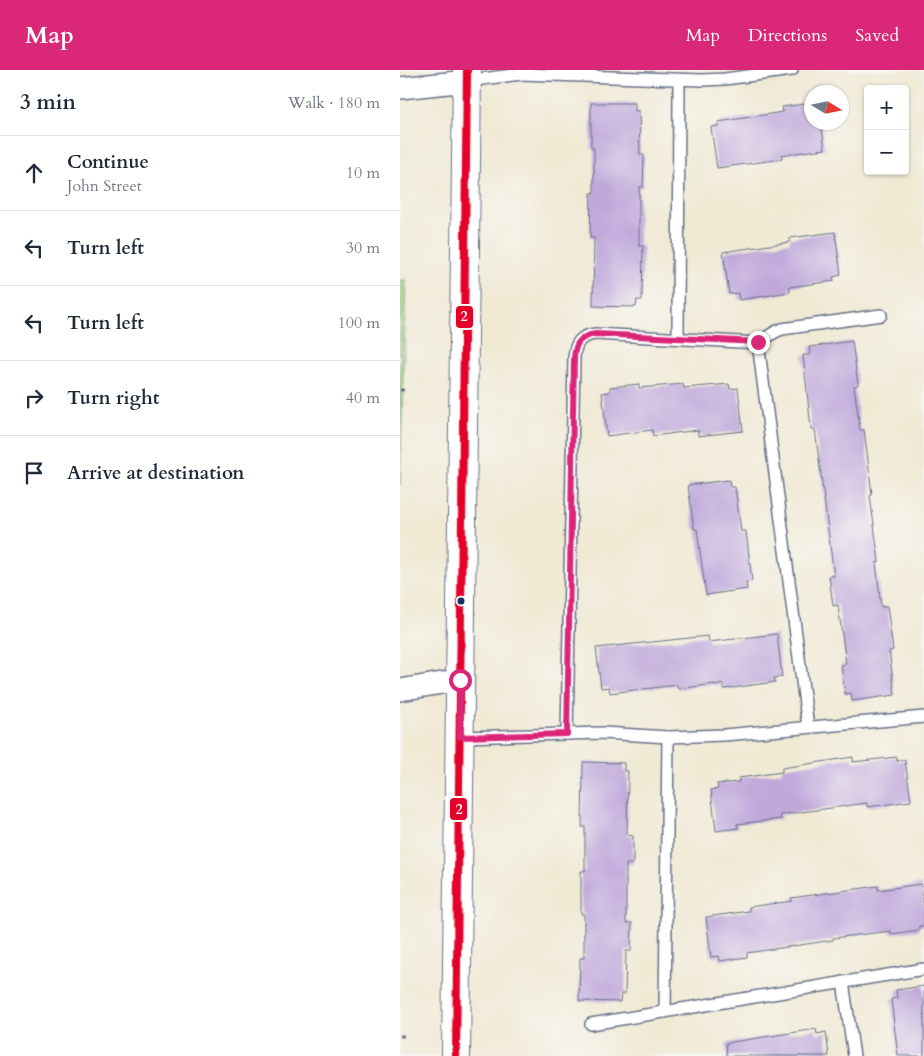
<!DOCTYPE html>
<html lang="en">
<head>
<meta charset="utf-8">
<style>
  :root { --surface:#fff; --page:#f2f2f3; --text:#1f2937; --muted:#747a83; --line:#e0e1e3; --accent:#db2777 }
  body { margin:0; font-family:Cardo,serif; background:var(--page); color:var(--text) }
  .controls { position:absolute; right:15px; top:15px; display:grid; overflow:hidden; border-radius:5px; box-shadow:0 1px 4px #0004 }
  .controls button { width:45px; height:45px; display:grid; place-items:center; padding:0; border:0; border-bottom:1px solid var(--line); background:var(--surface); color:var(--text); font:25px sans-serif }
  .compass { position:absolute; left:404px; top:15px; width:45px; height:45px; border-radius:50%; background:var(--surface); box-shadow:0 1px 4px #0004; rotate:100deg }
  .stop { position:absolute; width:15px; height:15px; margin:-11px; border:4px solid #db2777; border-radius:50%; background:#fff }
  .stop.end { background:#db2777; border-color:#fff; box-shadow:0 1px 5px #0008 }
  .list { margin:0; padding:0; list-style:none }
  h2 { display:flex; justify-content:space-between; align-items:center; height:65px; margin:0; padding:0 20px; font-size:21px }
  h2 small { font-size:16px; font-weight:400; color:var(--muted) }
  .list li { display:grid; grid-template-columns:32px 1fr auto; gap:15px; align-items:center; box-sizing:border-box; height:75px; padding:0 20px; border-top:1px solid var(--line) }
  .list b { display:block; font-size:19px; white-space:nowrap }
  .list p { margin:0; font-size:16px; white-space:nowrap; color:var(--muted) }
  .list em { font-size:16px; font-style:normal; color:var(--muted) }
  .icon { flex:none; width:28px; height:28px; fill:none; stroke:currentColor; stroke-width:2; stroke-linecap:round; stroke-linejoin:round }
  .map { position:relative; flex:none; width:524px; height:986px; overflow:hidden }
  header { display:flex; align-items:center; gap:30px; box-sizing:border-box; height:70px; padding:0 25px; background:var(--accent); color:#fff }
  header strong { font-size:24px }
  nav { display:flex; gap:28px; margin-inline-start:auto; font-size:18px }
  main { display:flex }
  aside { flex:1; background:var(--surface) }
  .map>svg:first-child { display:block }
  .green { fill:#a2ce7b; stroke:#5e7e6c }
  .building { fill:#c0a8db }
  .lines { fill:none; stroke-linecap:round; stroke-linejoin:round }
  .lane-casing { stroke:#667087; stroke-width:14 }
  .street-casing { stroke:#667087; stroke-width:24 }
  .secondary-casing { stroke:#667087; stroke-width:30 }
  .path { stroke:#667087; stroke-width:3; stroke-dasharray:4 4; stroke-linecap:butt }
  .lane { stroke:#fff; stroke-width:11 }
  .street { stroke:#fff; stroke-width:21 }
  .secondary { stroke:#fff; stroke-width:28 }
  .bus-1-casing { stroke:#f6f6f2; stroke-width:11 }
  .bus-1 { stroke:#e4002b; stroke-width:8 }
  .route { stroke:#db2777; stroke-width:6 }
  .bus-dot { fill:#1b2f5e; stroke:#f6f6f2; stroke-width:2 }
  .line-badge { stroke:#f6f6f2; stroke-width:2 }
  .badge-label { font-size:14px; text-anchor:middle; font-weight:bold; fill:#fff }
</style>
</head>
<body>
<header>
<strong>Map</strong>
<nav><a>Map</a><a>Directions</a><a>Saved</a></nav>
</header>
<main>
<aside>
<h2>3 min<small>Walk · 180 m</small></h2>
<ul class="list">
<li><svg class="icon" aria-label="ahead" viewBox="0 0 24 24"><path d="M12 20V5M6 11l6-6 6 6"/></svg><div><b>Continue</b><p>John Street</p></div><em>10 m</em></li>
<li><svg class="icon" aria-label="left" viewBox="0 0 24 24"><path d="M17 20v-9H6M10 6l-5 5 5 5"/></svg><div><b>Turn left</b></div><em>30 m</em></li>
<li><svg class="icon" aria-label="left" viewBox="0 0 24 24"><path d="M17 20v-9H6M10 6l-5 5 5 5"/></svg><div><b>Turn left</b></div><em>100 m</em></li>
<li><svg class="icon" aria-label="right" viewBox="0 0 24 24"><path d="M7 20v-9h11M14 6l5 5-5 5"/></svg><div><b>Turn right</b></div><em>40 m</em></li>
<li><svg class="icon" aria-label="arrive" viewBox="0 0 24 24"><path d="M6 21V4h12l-3 4 3 4H6"/></svg><div><b>Arrive at destination</b></div></li>
</ul>
</aside>
<div class="map">
<svg width="524" height="986" viewBox="0 0 524 986">
  <rect width="100%" height="100%" fill="#f6f6f2"/>
  <filter id="ink" filterUnits="userSpaceOnUse"><feTurbulence type="fractalNoise" baseFrequency=".02" numOctaves="2"/><feDisplacementMap in="SourceGraphic" scale="10" xChannelSelector="R" yChannelSelector="G"/><feConvolveMatrix kernelMatrix="1 2 1 2 8 2 1 2 1" color-interpolation-filters="sRGB"/></filter>
  <filter id="wash" filterUnits="userSpaceOnUse"><feTurbulence type="fractalNoise" baseFrequency=".0096" numOctaves="4" result="noise"/><feDisplacementMap in="SourceGraphic" scale="20" xChannelSelector="R" yChannelSelector="G"/><feGaussianBlur stdDeviation="1.12" result="paint"/><feColorMatrix in="noise" values="0 0 0 0 0 0 0 0 0 0 0 0 0 0 0 0 0 1.4 0 .05"/><feComposite in="paint" operator="in"/></filter>
  <g filter="url(#wash)">
    <rect width="100%" height="100%" fill="#f0e9d4"/>
    <polygon class="green" points="0,210 6,210 0,415"/>
    <g id="blocks">
      <g class="building">
        <polygon points="191,33 235,33 235,41 239,41 240,85 244,85 243,117 239,117 239,176 243,176 242,230 237,230 236,237 193,236 194,168 190,168 191,123 194,123 194,78 191,78"/>
        <polygon points="411,33 412,52 421,52 425,79 381,85 382,89 317,98 311,57 318,56 318,52 383,42 382,37"/>
        <polygon points="435,162 441,205 433,207 434,211 389,217 390,222 339,230 338,223 329,224 323,182 390,172 390,168"/>
        <polygon points="452,271 458,315 454,316 460,360 464,360 467,382 472,425 470,426 479,492 476,493 481,537 487,536 493,580 489,581 495,625 452,631 451,623 445,624 441,595 446,594 438,535 433,536 429,506 434,506 415,359 411,359 403,285 410,285 409,277"/>
        <polygon points="239,314 239,318 283,314 284,318 329,314 330,319 338,318 343,361 298,366 298,360 253,366 252,360 207,366 202,323 210,322 210,317"/>
        <polygon points="329,410 330,417 335,417 341,461 346,461 352,511 346,512 347,519 306,525 297,459 294,459 288,415"/>
        <polygon points="377,564 382,607 374,608 375,612 324,619 323,614 315,616 315,614 278,619 277,615 210,623 209,617 201,618 196,578 308,566 309,572"/>
        <polygon points="453,687 453,692 497,687 497,691 505,690 511,731 467,737 467,733 380,745 381,749 337,754 338,758 316,761 311,720 318,719 317,714 339,712 339,708 382,702 382,698"/>
        <polygon points="183,692 224,693 224,701 228,701 227,765 233,766 233,794 226,794 226,853 232,853 231,881 226,881 225,924 221,924 220,932 179,931 180,888 184,888 184,844 181,844 181,801 185,801 185,757 182,757"/>
        <polygon points="521,814 524,838 524,856 519,856 519,860 491,864 491,861 433,868 433,870 347,883 347,887 320,891 319,886 311,887 306,847 349,841 349,837 392,831 391,828 478,816 478,820"/>
        <polygon points="524,916 524,986 498,986 491,929 497,928 496,920"/>
        <polygon points="416,959 417,964 426,962 429,986 327,986 326,973"/>
      </g>
    </g>
  </g>
  <g filter="url(#ink)">
    <use href="#blocks" fill-opacity="0" stroke="#667087" stroke-width="1"/>
    <g class="lines">
      <defs>
        <g id="lane">
          <polyline points="67,11 121,4 302,10 325,9 392,0"/>
          <polyline points="278,268 279,10"/>
          <polyline points="358,273 408,657"/>
          <path d="M167,664l7,-376c1,-15 6,-22 21,-24l163,9 17,-11 7,-3 99,-14"/>
          <polyline points="60,667 203,663 268,667 324,665 524,647"/>
          <polyline points="443,912 454,986"/>
          <polyline points="265,942 268,667"/>
          <polyline points="191,954 524,899"/>
        </g>
        <g id="street">
          <polyline points="0,18 67,11"/>
          <polyline points="0,620 60,610"/>
        </g>
        <polyline id="secondary" points="56,986 67,0"/>
      </defs>
      <use href="#lane" class="lane-casing"/>
      <use href="#street" class="street-casing"/>
      <use href="#secondary" class="secondary-casing"/>
      <g class="path">
        <polyline points="0,320 8,320"/>
        <polyline points="0,966 6,966"/>
      </g>
      <use href="#lane" class="lane"/>
      <use href="#street" class="street"/>
      <use href="#secondary" class="secondary"/>
      <defs>
        <polyline id="bus-1" points="56,986 67,0"/>
      </defs>
      <use href="#bus-1" class="bus-1-casing"/>
      <use href="#bus-1" class="bus-1"/>
    </g>
  </g>
  <g class="lines" filter="url(#ink)">
    <path class="route" d="M60,610v57l107,-3 7,-376c1,-15 6,-22 22,-24l162,8"/>
  </g>
  <circle class="bus-dot" cx="61" cy="531" r="4.5"/>
  <g class="line-badge">
    <rect x="55" y="235" width="19" height="24" rx="5" fill="#e4002b"/>
    <rect x="49" y="727" width="19" height="24" rx="5" fill="#e4002b"/>
  </g>
  <g class="badge-label">
    <text x="64" y="251">2</text>
    <text x="59" y="744">2</text>
  </g>
</svg>
<div class="controls">
<button>+</button>
<button>−</button>
</div>
<svg class="compass" viewBox="-18 -18 36 36"><path d="M0-13l5 13h-10z" fill="#e53935"/><path d="M0 13l5-13h-10z" fill="#747a83"/></svg>
<div class="stop" style="left:60px;top:610px"></div>
<div class="stop end" style="left:358px;top:272px"></div>
</div>
</main>
</body>
</html>
